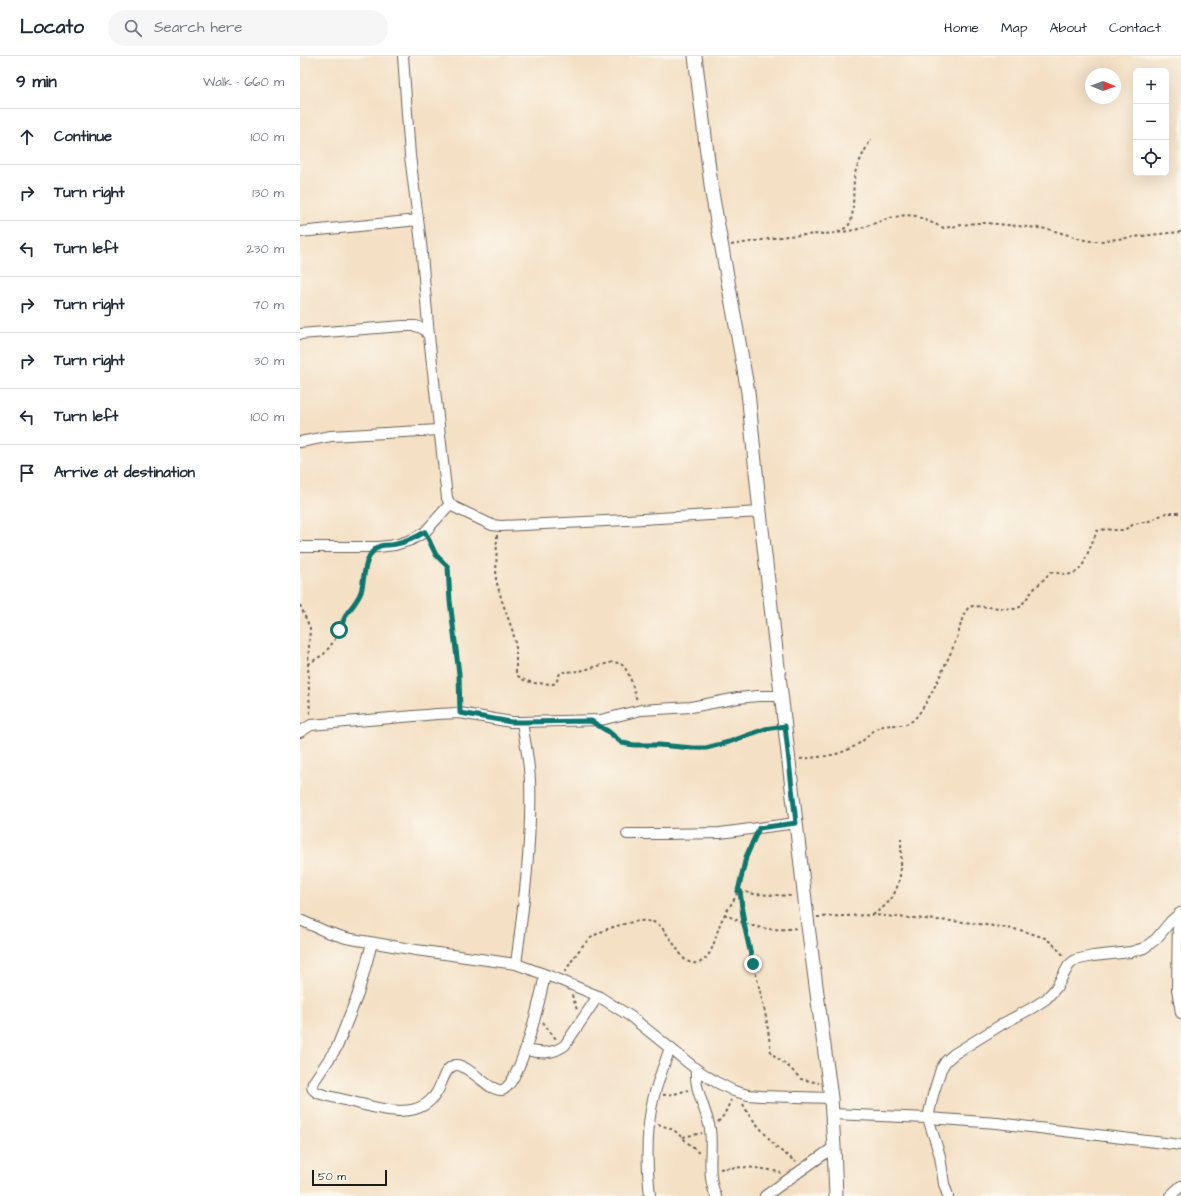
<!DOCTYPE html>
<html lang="en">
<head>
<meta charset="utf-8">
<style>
  :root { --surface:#fff; --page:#f6f6f7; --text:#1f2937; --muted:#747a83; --line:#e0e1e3 }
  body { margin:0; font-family:"Architects Daughter",sans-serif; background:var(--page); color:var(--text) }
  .controls { position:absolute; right:12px; top:12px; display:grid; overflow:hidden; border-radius:6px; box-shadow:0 4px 16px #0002 }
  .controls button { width:36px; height:36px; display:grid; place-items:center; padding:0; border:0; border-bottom:1px solid var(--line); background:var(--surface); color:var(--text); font:20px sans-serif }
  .compass { position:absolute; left:785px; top:12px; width:36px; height:36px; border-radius:50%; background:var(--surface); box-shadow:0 4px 16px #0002; rotate:91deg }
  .scale { position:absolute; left:12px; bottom:10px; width:75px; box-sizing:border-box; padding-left:4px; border:2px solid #1c1c1c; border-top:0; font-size:11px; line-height:14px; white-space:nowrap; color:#1c1c1c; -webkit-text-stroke:3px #fbf7ec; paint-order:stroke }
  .stop { position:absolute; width:12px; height:12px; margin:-9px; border:3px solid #0f766e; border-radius:50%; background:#fff }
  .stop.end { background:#0f766e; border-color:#fff; box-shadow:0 1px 4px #0008 }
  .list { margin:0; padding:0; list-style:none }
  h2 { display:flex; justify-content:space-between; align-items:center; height:52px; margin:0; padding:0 16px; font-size:17px }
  h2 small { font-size:13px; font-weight:400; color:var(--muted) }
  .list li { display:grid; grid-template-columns:26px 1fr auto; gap:12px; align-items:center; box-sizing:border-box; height:56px; padding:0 16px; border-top:1px solid var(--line) }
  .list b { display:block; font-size:15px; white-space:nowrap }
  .list em { font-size:13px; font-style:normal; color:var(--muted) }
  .icon { flex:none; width:22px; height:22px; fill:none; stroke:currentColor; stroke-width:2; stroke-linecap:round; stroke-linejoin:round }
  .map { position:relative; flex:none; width:881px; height:1140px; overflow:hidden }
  header { display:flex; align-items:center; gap:24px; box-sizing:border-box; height:56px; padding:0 20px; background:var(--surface); border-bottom:1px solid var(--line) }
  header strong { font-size:19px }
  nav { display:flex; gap:22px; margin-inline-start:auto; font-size:14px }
  .search { width:280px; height:36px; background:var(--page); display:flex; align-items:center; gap:10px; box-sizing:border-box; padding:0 14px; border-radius:22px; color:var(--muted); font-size:15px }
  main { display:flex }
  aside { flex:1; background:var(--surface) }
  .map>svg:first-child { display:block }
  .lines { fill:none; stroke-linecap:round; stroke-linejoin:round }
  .minor-casing { stroke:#686157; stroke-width:12 }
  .tertiary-casing { stroke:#686157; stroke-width:15 }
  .path { stroke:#686157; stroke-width:2; stroke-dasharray:3 3; stroke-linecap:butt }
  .minor { stroke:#fff; stroke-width:10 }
  .tertiary { stroke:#fff; stroke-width:13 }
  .route { stroke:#0f766e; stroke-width:5 }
</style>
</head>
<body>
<header>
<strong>Locato</strong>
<div class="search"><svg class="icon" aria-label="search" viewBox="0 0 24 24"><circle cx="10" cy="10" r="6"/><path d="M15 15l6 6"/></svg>Search here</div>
<nav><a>Home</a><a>Map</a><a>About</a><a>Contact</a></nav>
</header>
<main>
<aside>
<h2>9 min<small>Walk · 660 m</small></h2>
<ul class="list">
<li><svg class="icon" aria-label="ahead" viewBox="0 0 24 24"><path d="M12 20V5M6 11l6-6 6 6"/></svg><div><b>Continue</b></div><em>100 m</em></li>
<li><svg class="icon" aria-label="right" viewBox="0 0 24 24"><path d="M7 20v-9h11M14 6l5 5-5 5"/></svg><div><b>Turn right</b></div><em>130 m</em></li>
<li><svg class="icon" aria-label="left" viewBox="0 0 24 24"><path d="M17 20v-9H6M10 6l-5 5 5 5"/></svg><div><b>Turn left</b></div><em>230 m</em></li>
<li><svg class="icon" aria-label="right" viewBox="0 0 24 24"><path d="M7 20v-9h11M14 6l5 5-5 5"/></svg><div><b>Turn right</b></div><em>70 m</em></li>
<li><svg class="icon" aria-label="right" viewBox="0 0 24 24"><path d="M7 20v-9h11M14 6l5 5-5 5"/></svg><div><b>Turn right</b></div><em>30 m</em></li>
<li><svg class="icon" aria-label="left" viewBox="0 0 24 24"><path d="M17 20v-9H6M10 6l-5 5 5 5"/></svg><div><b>Turn left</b></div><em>100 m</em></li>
<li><svg class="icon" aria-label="arrive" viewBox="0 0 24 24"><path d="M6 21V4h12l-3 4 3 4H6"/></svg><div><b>Arrive at destination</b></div></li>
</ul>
</aside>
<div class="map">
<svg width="881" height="1140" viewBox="0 0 881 1140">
  <rect width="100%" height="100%" fill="#fbf7ec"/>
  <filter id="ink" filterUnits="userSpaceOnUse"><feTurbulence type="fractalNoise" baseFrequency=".025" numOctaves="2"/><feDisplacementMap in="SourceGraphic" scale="8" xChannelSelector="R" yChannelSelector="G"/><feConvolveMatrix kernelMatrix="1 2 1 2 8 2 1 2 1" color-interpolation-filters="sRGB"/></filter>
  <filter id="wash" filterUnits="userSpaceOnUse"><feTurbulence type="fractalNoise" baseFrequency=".012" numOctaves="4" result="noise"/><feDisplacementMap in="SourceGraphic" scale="16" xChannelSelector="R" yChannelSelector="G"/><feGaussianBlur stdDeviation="0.9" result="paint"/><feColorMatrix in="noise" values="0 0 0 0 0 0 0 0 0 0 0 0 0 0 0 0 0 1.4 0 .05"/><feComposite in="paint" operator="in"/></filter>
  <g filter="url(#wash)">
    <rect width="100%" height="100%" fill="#f4e0c5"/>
  </g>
  <g filter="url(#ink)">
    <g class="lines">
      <defs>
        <g id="minor">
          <polyline points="103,0 110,100 121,187 129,280"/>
          <polyline points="0,176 118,164"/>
          <polyline points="0,278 103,270 116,270 124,273 129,280 147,442 150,448 154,451 192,469 201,470 326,464 460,456"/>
          <polyline points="0,386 31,380 139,374"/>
          <polyline points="0,491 78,491 95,489 111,484 125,476 150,448"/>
          <polyline points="0,676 11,669 137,658 160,657 211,666 222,666 301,664 341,654 391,651 438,642 458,640 481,640"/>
          <polyline points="327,778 364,778 420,777 496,767"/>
          <polyline points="880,857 878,859 877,933 881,957"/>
          <polyline points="0,864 27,876 46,882 116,894 216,908 260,924 298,940 330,960 396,1013 416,1026 434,1035 448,1039 461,1040 531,1042"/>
          <path d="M72,887l-14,51 -21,53 -24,36c-2,6 0,7 5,10 12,4 23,6 35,9 28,7 66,20 84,-10 5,-8 7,-24 18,-27 8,-2 28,17 36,22 3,1 8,4 11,3 19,-5 39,-96 43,-115"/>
          <path d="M216,908c8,-61 16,-122 14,-184 -1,-19 -5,-38 -8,-58"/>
          <path d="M225,994c16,3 27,5 40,-5l33,-49"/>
          <path d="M396,1013c-2,21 10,39 14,60 3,22 -4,45 6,67"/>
          <polyline points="532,1058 628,1062 697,1067 881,1089"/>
          <path d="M350,1140c-3,-28 -4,-58 1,-86 3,-21 12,-42 19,-62"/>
          <polyline points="465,1140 534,1091"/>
          <polyline points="648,1140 644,1128 640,1100 628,1062 633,1039 641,1013 646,1005 654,998 704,967 732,952 746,943 756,932 769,909 775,904 793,900 831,896 844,892 856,883 871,865 878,859"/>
          <polyline points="870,1140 881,1130"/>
        </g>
        <polyline id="tertiary" points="395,0 412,137 448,336 460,456 508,870 531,1042 534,1091 536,1140"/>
      </defs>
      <use href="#minor" class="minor-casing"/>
      <use href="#tertiary" class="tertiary-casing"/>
      <g class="path">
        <path d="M538,176c4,-2 10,-5 12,-9 5,-10 2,-36 5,-50 4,-12 10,-23 16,-34"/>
        <polyline points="431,189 487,180 537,177 555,174 590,162 606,159 616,160 644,172 675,167 687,167 748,173 788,185 801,185 859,178 881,176"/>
        <polyline points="197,479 196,524 202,545 213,576 216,592 216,616 218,620 224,624 234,627 253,628 256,627 260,617 262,616 280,615 313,606 319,607 324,610 330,621 337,645"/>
        <polyline points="130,484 136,499 148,511 149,518 150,545 159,618 160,649"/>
        <polyline points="0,549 10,572 8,608 10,659"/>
        <polyline points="8,608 24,598 34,585 47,559 60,539 64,516 70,501"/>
        <path d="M306,673l16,14 2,1c13,2 25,0 37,1 15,1 31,5 46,3 23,-4 44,-17 67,-21"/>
        <path d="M500,703c24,-3 40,-2 61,-17 5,-3 8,-9 13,-12 13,-9 28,-1 38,-9 13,-9 38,-66 45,-83 3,-9 4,-18 8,-26l4,-5 4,-1 42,3 5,-2 14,-18 17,-17c14,1 19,7 31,-5l15,-36 9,-2 7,1h11l10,-6 15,-3 17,-8h15"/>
        <path d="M440,835c2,39 15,75 23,113 4,16 6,32 8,49l18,14 12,12 18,4"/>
        <polyline points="440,835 454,838 493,840"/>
        <path d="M424,858c26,13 43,18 73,14"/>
        <path d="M573,859c5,-4 13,-9 17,-15 14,-18 11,-43 11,-64"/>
        <polyline points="517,861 572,859 664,866 701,871 724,875 745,882 753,888 765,901"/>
        <path d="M265,916c19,-32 26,-40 63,-49 9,-2 21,-4 30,1 7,5 21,29 28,37 6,2 12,4 18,-1 9,-8 11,-22 15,-33 4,-13 14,-23 19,-36 7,-17 7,-36 16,-53"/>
        <polyline points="272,939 277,954"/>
        <polyline points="243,966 247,972 256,983"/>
        <polyline points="363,1039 374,1038 388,1034"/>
        <polyline points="443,1048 449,1059 477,1092 496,1106"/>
        <polyline points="418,1066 424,1059 431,1044"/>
        <polyline points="358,1068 374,1074 401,1099"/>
        <polyline points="383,1081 402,1077"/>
        <path d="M420,1113c20,-3 42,-2 61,4"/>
      </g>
      <use href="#minor" class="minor"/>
      <use href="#tertiary" class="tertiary"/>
    </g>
  </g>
  <g class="lines" filter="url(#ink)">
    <path class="route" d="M39,574c3,-6 5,-11 8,-17 5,-6 11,-13 14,-21 4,-14 2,-36 17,-45 4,-3 13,-1 18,-3 11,-2 19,-6 29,-12l11,23 12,12 2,34 9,73 1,39 51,9h11l69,-1 18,11 13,11 12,2h25l34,3h13l23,-6 36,-13 20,-3 11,97 -37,5 -13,29 -8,34h2l4,33 9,40"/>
  </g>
</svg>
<div class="controls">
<button>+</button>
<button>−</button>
<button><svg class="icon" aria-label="locate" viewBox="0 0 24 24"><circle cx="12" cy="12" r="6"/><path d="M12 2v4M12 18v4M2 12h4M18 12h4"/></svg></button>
</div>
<svg class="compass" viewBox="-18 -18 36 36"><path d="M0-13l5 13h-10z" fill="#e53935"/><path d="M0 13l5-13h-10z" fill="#747a83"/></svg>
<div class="scale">50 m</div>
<div class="stop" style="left:39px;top:574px"></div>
<div class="stop end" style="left:453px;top:908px"></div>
</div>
</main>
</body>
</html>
